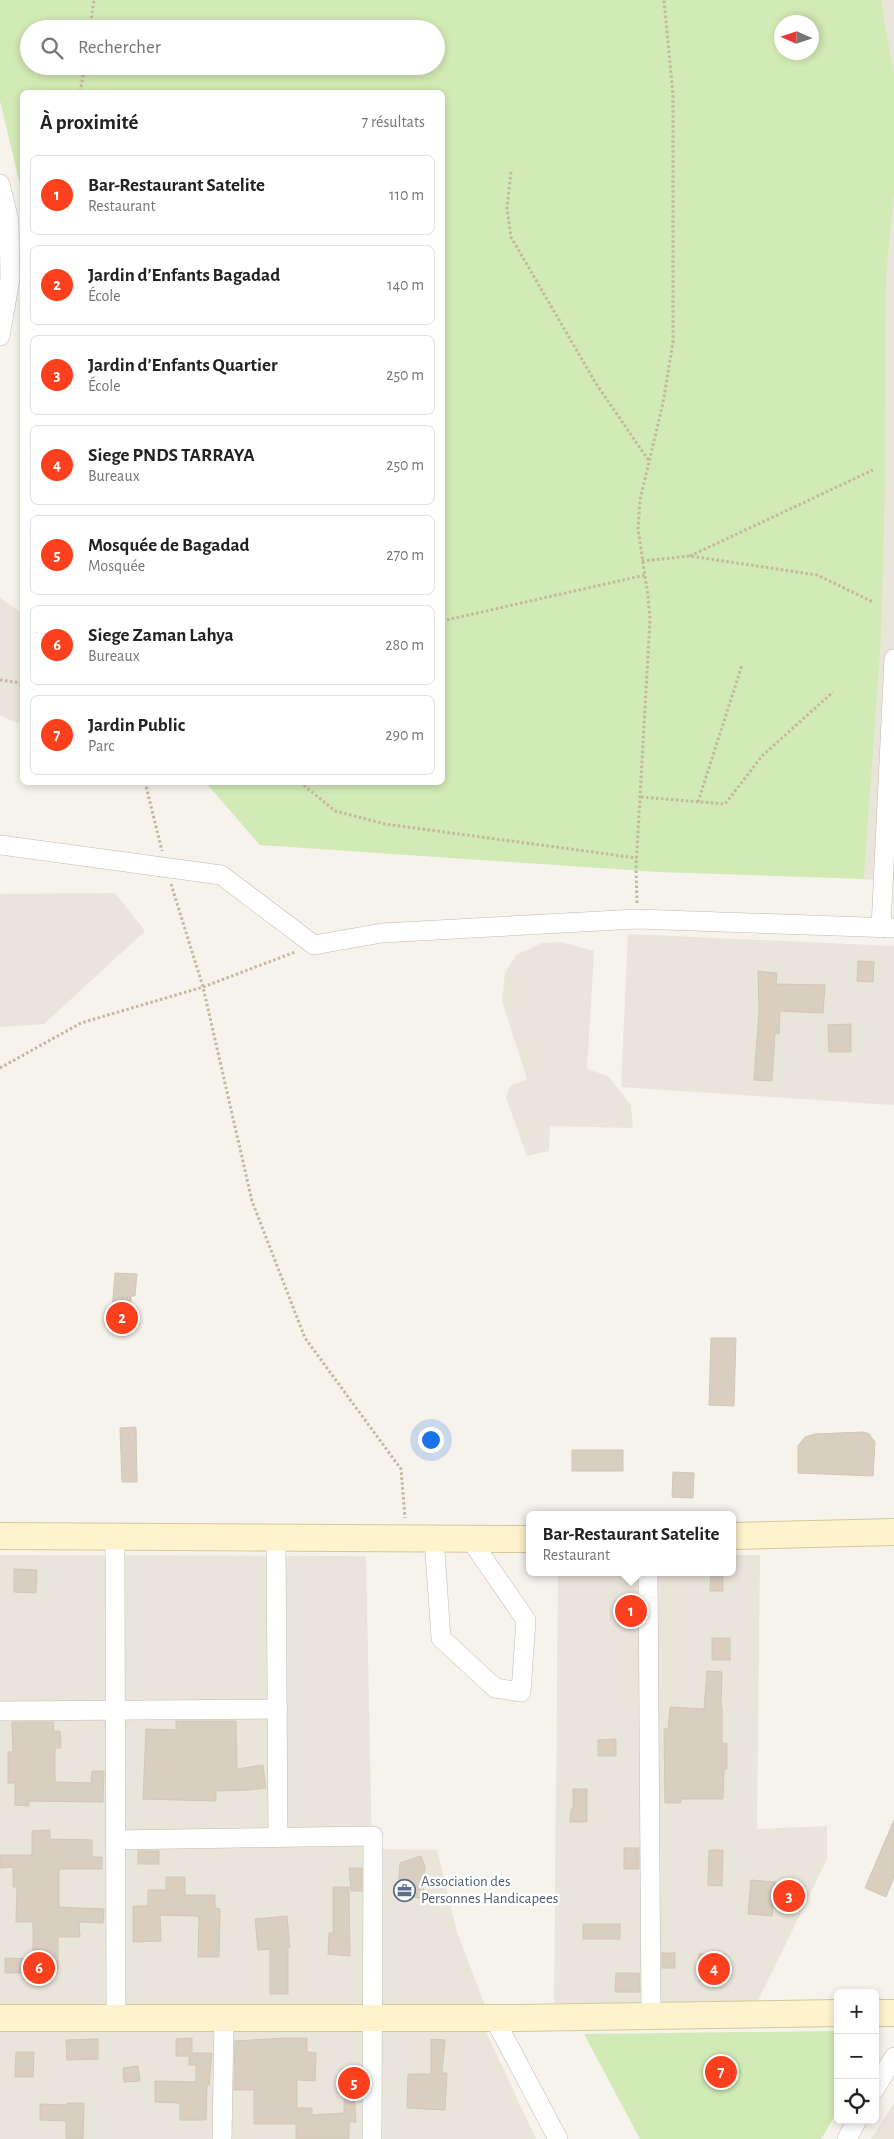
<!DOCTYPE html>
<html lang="fr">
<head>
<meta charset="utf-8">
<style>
  :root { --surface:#fff; --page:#f6f6f6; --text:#222; --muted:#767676; --line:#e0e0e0; --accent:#fc3f1d }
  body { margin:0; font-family:"Alegreya Sans",sans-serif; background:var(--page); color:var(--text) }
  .controls { position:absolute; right:15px; bottom:15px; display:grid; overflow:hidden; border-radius:8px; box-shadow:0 2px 8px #0003 }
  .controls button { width:45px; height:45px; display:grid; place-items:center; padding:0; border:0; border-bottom:1px solid var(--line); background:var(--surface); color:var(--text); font:25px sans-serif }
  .compass { position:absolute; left:774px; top:15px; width:45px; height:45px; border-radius:50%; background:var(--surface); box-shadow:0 2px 8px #0003; rotate:273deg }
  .you { position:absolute; left:430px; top:1439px; width:18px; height:18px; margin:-12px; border:4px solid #fff; border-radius:50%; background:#1a73e8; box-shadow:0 0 0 8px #1a73e833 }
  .badge { display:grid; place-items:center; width:32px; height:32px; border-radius:50%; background:var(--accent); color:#fff; font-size:16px; font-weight:700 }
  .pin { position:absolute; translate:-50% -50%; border:2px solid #fff; box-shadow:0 1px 5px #0006 }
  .popup { position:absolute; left:526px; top:1511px; width:210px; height:65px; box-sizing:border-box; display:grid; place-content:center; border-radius:8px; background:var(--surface); filter:drop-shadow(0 1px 4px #0005); font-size:16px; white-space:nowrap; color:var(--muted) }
  .popup b { font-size:19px; color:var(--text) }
  .popup::after { content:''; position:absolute; left:50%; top:100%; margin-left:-10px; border:10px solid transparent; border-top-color:var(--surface) }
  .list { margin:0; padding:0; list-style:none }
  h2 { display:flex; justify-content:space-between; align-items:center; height:65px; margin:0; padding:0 20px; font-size:21px }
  h2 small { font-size:16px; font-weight:400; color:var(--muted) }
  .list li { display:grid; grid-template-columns:32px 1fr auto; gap:15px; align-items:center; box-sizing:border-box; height:80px; margin:0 10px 10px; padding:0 10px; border:1px solid var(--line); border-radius:8px }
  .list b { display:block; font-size:19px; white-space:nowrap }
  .list p { margin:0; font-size:16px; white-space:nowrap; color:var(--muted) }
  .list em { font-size:16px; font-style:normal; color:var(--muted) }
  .icon { flex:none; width:28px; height:28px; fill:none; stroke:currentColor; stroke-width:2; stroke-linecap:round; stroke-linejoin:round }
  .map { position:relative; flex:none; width:894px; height:2139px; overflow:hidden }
  .search { position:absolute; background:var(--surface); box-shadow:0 2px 8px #0003; left:20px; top:20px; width:425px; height:55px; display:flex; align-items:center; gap:12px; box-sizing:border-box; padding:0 18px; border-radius:28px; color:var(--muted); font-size:19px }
  .panel { position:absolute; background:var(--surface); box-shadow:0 2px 8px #0003; left:20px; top:90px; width:425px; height:695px; border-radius:8px }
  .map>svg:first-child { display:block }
  .residential { fill:#eae5da }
  .green { fill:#d2eab5; fill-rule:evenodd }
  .building { fill:#d8cfc1; stroke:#d3c7b4 }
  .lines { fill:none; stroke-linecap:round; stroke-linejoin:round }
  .street-casing { stroke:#c2bbae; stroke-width:20 }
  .secondary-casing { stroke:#d6c79b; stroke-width:28 }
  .path { stroke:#c4b79f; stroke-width:3; stroke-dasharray:2.5 2.5; stroke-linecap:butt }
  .street { stroke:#fff; stroke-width:19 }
  .secondary { stroke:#fff3cd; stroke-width:26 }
  .labels { text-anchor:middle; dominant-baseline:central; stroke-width:5; stroke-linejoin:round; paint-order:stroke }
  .service-label { font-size:15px; fill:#4e5e75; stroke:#fff; text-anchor:start }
</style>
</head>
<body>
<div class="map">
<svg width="894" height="2139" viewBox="0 0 894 2139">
  <rect width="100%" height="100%" fill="#f6f3ec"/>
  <g class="residential">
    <polygon points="881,0 894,0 894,74"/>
    <polygon points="894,193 894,881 864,879 881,642 886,279"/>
    <polygon points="0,598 22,613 22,716 19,724 0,715"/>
    <polygon points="115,893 145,931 44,1024 0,1027 0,894"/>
    <polygon points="628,934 894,946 894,1105 621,1087"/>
    <polygon points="561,942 594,951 587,1069 608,1076 631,1105 633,1128 550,1126 549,1151 527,1156 506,1098 510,1086 527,1079 502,1001 505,973 516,955 542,943"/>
    <polygon points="0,1555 366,1556 372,1849 437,1850 457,1932 486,2008 486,2032 536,2139 0,2139"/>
    <polygon points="732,1555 760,1555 757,1829 827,1826 827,1859 756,2005 554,2003 558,1572 732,1572"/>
    <polygon points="894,2103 894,2139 871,2139"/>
  </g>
  <g class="green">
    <path d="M0,0h881l13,74v119l-8,86 -1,205 -4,158 -17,237 -206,-7 -398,-27 -54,-62 236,-1v-690h-420v101l-22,-92zM782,22h30v30h-30zM29,29h407v37h-407z"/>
    <polygon points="838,2031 838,2111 821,2139 640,2139 584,2034"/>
  </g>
  <g class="building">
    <polygon points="858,961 874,962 873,982 857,981"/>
    <polygon points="758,971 777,973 776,984 825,985 823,1013 780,1011 779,1034 775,1033 772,1081 754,1080 759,1011"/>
    <polygon points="851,1024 851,1052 829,1052 828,1025"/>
    <polygon points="115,1273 137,1274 135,1296 131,1296 130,1328 111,1327"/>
    <polygon points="711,1338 736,1338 734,1406 709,1405"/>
    <polygon points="136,1427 137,1482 122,1482 120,1428"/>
    <polygon points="864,1432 869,1434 875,1442 873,1476 798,1473 798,1446 805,1437 815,1434"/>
    <rect x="572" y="1450" width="51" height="21"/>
    <polygon points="673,1472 694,1473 693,1498 672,1497"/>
    <polygon points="14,1569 37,1570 36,1593 14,1592"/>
    <polygon points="711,1572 723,1572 723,1591 710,1591"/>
    <rect x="624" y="1603" width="13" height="20"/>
    <rect x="712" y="1638" width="18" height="22"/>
    <polygon points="707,1671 722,1672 721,1706 722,1706 722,1743 727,1743 727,1769 724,1769 723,1799 681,1799 681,1803 665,1803 664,1729 668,1729 670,1707 704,1709"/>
    <polygon points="176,1721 236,1721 237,1769 263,1765 266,1788 248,1790 216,1791 216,1801 143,1799 146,1729 176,1730"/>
    <polygon points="12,1722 54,1722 53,1731 60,1731 61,1748 55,1748 55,1782 91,1783 92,1771 104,1771 103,1802 29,1801 29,1806 15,1805 15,1783 8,1783 8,1752 13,1752"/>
    <polygon points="616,1739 616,1756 598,1756 598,1740"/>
    <polygon points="573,1789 587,1789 587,1822 570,1822 571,1809 573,1809"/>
    <polygon points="894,1820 894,1877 886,1897 865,1888"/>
    <polygon points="50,1830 50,1839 92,1840 92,1857 102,1857 102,1869 59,1869 59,1907 104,1909 103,1923 79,1922 80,1937 58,1937 58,1969 34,1969 34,1973 5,1973 5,1958 33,1959 33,1922 16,1922 17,1887 13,1887 13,1867 0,1868 0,1855 32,1855 32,1831"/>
    <rect x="624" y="1848" width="15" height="21"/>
    <polygon points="709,1850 723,1850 722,1886 708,1885"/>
    <rect x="138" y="1851" width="21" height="13"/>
    <polygon points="421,1856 425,1867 423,1898 398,1896 400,1863"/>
    <polygon points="349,1868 362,1868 362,1891 351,1891"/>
    <polygon points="166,1877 185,1877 185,1895 215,1895 215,1908 220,1909 219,1957 198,1957 199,1917 196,1916 160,1915 161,1941 133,1942 133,1906 148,1906 148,1890 166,1890"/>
    <polygon points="751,1880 775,1882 772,1916 748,1914"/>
    <polygon points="333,1887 349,1887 350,1956 328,1954 329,1933 333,1933"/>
    <polygon points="287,1916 290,1947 288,1947 288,1994 270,1994 270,1949 258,1950 255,1919"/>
    <rect x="583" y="1924" width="37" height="15"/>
    <rect x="662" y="1953" width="13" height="15"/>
    <rect x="699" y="1954" width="27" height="27"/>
    <polygon points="616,1973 639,1973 640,1992 615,1992"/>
    <polygon points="192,2038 192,2053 212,2053 209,2085 207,2085 206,2120 180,2120 180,2103 155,2102 155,2081 196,2082 196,2065 189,2065 189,2056 176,2056 176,2039"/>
    <polygon points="284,2038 307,2038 307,2052 316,2053 315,2081 297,2080 297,2108 312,2108 312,2115 344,2113 345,2074 361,2074 361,2093 354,2093 356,2122 349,2122 349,2139 296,2139 296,2124 254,2124 254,2090 234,2090 235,2041"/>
    <polygon points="98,2039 98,2059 67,2060 66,2040"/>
    <polygon points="431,2039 445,2040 442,2073 447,2073 445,2110 407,2108 408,2074 431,2074"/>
    <polygon points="16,2052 34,2052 33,2077 15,2077"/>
    <polygon points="138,2066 140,2081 124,2082 123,2068"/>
    <polygon points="67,2103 84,2103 83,2139 66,2139 66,2121 40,2120 40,2104 67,2105"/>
  </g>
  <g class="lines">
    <defs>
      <g id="street">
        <polyline points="0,184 9,221 10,279 0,336"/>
        <polyline points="0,845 221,875 314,945 382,933 637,919 894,928"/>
        <polyline points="881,928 894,659"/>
        <polyline points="115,1537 116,2017"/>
        <polyline points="276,1538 278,1838"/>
        <polyline points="434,1538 441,1638 495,1688 521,1692 526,1620 470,1539"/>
        <polyline points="648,1572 651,2016"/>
        <polyline points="0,1711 278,1709"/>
        <polyline points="115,1840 373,1836 372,2139"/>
        <polyline points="494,2018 558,2139"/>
        <polyline points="875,2089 894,2057"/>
        <polyline points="222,2139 224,2018"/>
        <polyline points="847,2139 857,2120"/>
      </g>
      <g id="secondary">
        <polyline points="0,1536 530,1539"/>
        <polyline points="732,1536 894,1532"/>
        <polyline points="875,2013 894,2013"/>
        <polyline points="0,2018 517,2018 838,2013"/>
      </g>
    </defs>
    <use href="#street" class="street-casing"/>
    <use href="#secondary" class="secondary-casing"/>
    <g class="path">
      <polyline points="90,27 143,22 170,27 190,27"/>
      <polyline points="90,28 94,0"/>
      <polyline points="80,92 85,66"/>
      <polyline points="511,172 507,208 511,237 595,382 649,461"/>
      <polyline points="690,556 873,470"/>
      <polyline points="642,561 690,556 817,575 873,602"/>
      <polyline points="442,621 645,575"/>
      <polyline points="0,680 22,683"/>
      <polyline points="145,782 162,851"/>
      <polyline points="300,782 335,811 385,824 637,858"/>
      <polyline points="641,797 725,804 762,756 833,692"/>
      <polyline points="698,802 742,665"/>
      <polyline points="171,884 203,987 252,1201 305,1338 401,1469 405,1518"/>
      <polyline points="637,903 636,868 650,619 648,596 638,529 640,500 663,403 673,342 673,95 664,0"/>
      <polyline points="0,1068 81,1023 203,987 295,952"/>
    </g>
    <use href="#street" class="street"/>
    <use href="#secondary" class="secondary"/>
  </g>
  <defs>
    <symbol id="office-ring" viewBox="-11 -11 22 22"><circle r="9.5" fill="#fff" stroke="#5c6f8a" stroke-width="1.5"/><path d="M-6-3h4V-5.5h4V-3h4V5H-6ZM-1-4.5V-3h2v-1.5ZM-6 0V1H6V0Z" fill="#5c6f8a"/></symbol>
  </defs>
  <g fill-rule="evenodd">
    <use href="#office-ring" x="392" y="1878" width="25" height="25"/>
  </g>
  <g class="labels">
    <g class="service-label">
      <text x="421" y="1881">Association des<tspan x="421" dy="17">Personnes Handicapees</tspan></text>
    </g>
  </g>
</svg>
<div class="controls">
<button>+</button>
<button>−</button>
<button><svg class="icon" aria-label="locate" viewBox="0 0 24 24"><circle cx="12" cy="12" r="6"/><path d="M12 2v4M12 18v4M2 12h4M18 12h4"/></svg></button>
</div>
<svg class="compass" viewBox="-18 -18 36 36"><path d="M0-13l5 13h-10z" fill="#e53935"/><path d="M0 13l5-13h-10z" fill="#767676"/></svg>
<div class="you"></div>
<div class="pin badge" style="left:631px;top:1611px">1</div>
<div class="popup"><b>Bar-Restaurant Satelite</b>Restaurant</div>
<div class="pin badge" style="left:122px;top:1318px">2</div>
<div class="pin badge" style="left:789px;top:1896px">3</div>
<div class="pin badge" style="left:714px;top:1969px">4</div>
<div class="pin badge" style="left:354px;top:2083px">5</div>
<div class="pin badge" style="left:39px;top:1968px">6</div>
<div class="pin badge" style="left:721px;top:2072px">7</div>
<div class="search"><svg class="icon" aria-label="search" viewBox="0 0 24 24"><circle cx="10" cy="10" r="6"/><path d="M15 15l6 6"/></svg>Rechercher</div>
<section class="panel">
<h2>À proximité<small>7 résultats</small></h2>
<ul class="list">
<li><span class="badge">1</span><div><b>Bar-Restaurant Satelite</b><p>Restaurant</p></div><em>110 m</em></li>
<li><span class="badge">2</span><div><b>Jardin d’Enfants Bagadad</b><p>École</p></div><em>140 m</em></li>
<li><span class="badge">3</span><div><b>Jardin d’Enfants Quartier</b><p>École</p></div><em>250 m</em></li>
<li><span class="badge">4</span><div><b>Siege PNDS TARRAYA</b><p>Bureaux</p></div><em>250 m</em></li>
<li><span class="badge">5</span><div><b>Mosquée de Bagadad</b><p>Mosquée</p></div><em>270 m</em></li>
<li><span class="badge">6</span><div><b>Siege Zaman Lahya</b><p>Bureaux</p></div><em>280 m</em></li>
<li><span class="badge">7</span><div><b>Jardin Public</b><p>Parc</p></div><em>290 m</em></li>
</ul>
</section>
</div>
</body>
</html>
